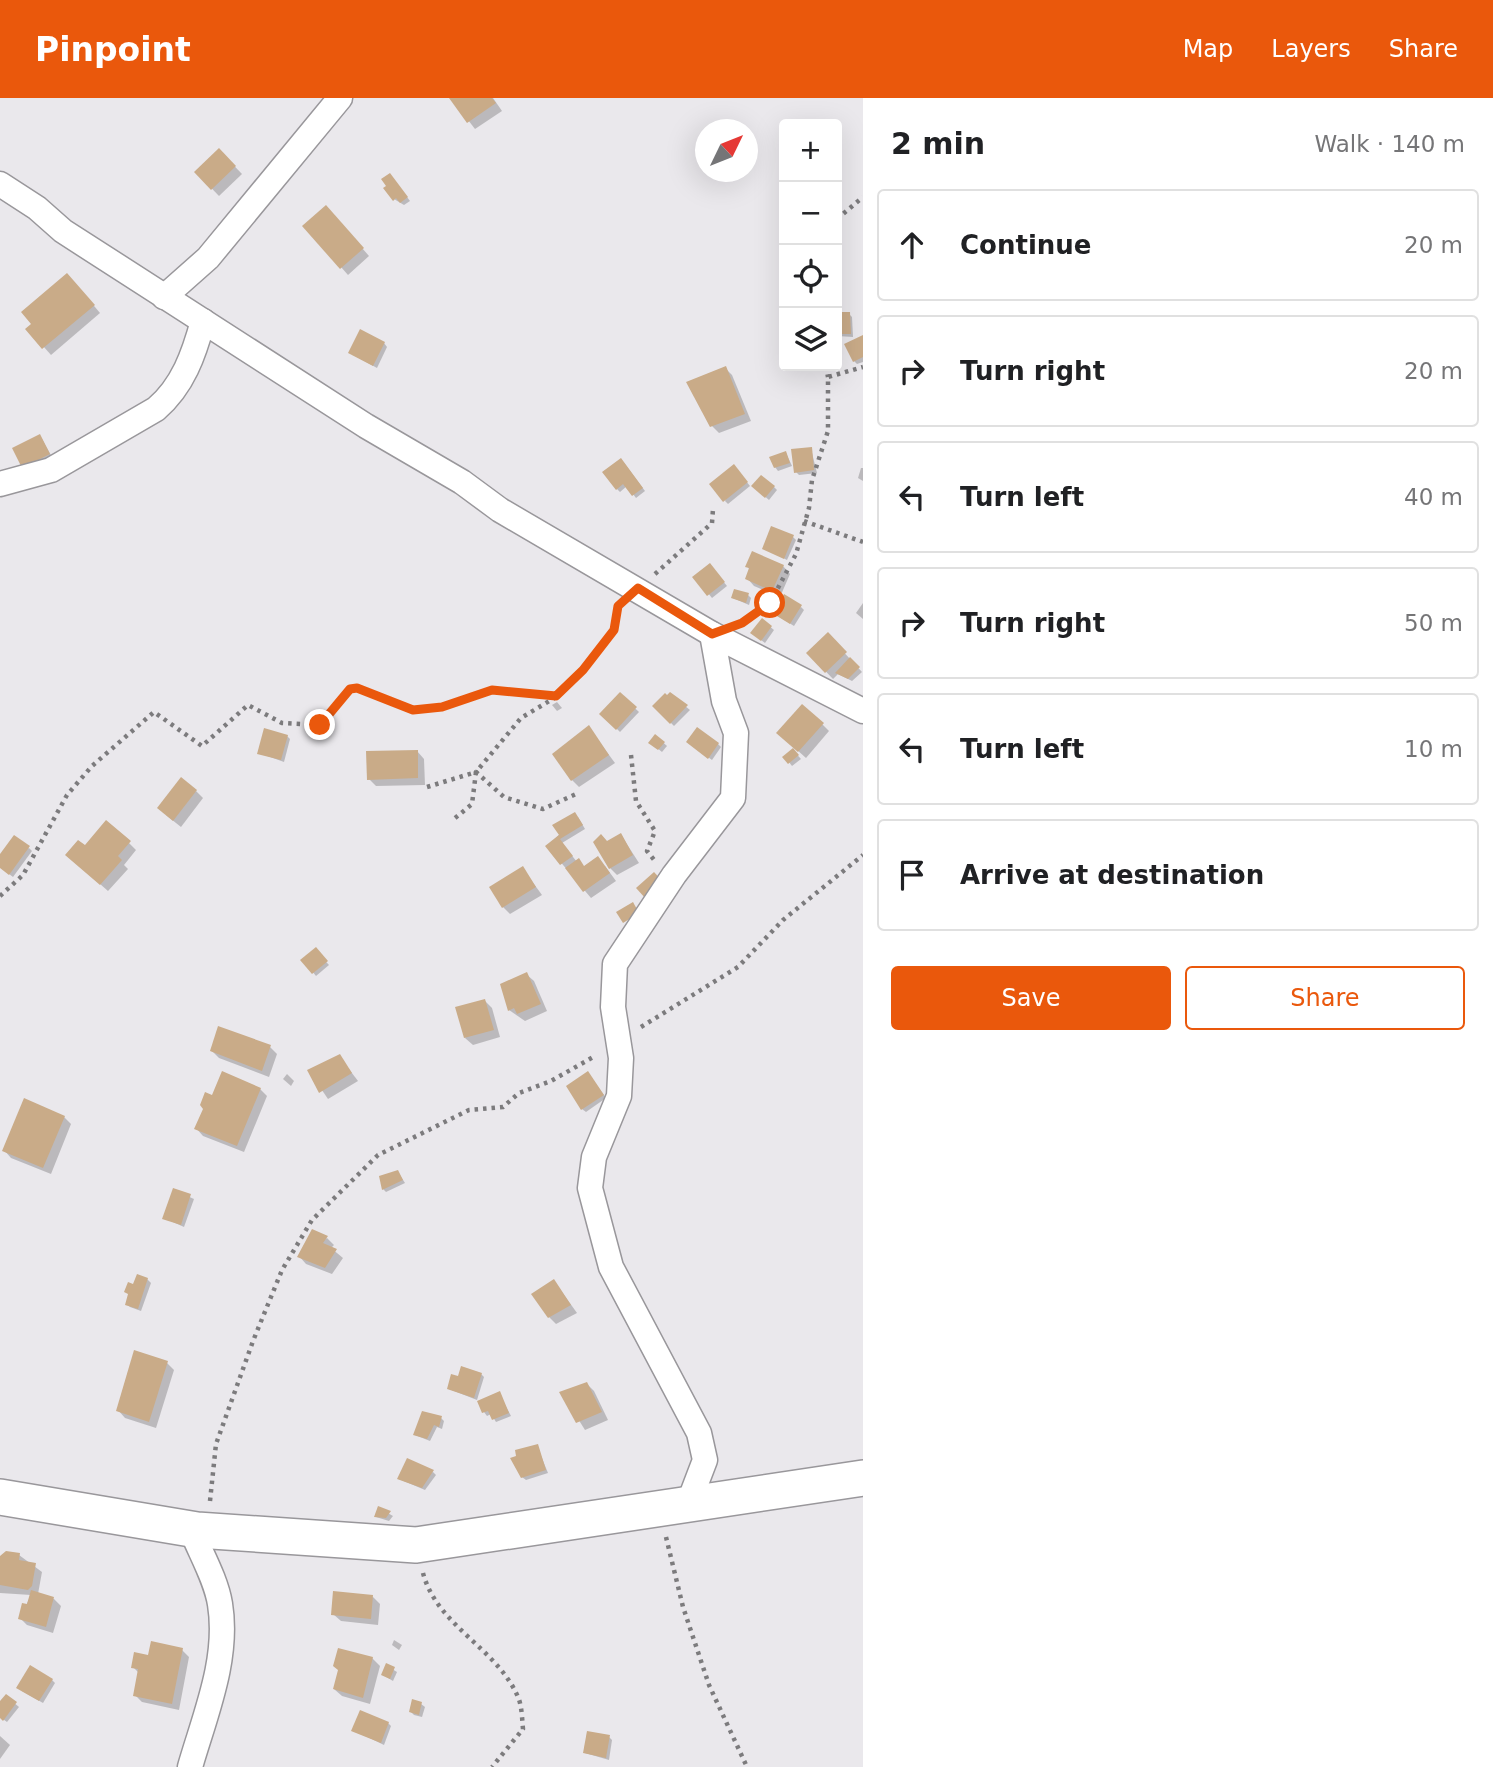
<!DOCTYPE html>
<html lang="en">
<head>
<meta charset="utf-8">
<style>
  :root { --surface:#fff; --page:#f6f6f6; --text:#202124; --muted:#757577; --line:#e0e0e0; --accent:#ea580c }
  body { margin:0; font-family:"DejaVu Sans",sans-serif; background:var(--page); color:var(--text) }
  .controls { position:absolute; right:21px; top:21px; display:grid; overflow:hidden; border-radius:7px; box-shadow:0 7px 28px #0002 }
  .controls button { width:63px; height:63px; display:grid; place-items:center; padding:0; border:0; border-bottom:2px solid var(--line); background:var(--surface); color:var(--text); font:35px sans-serif }
  .compass { position:absolute; left:695px; top:21px; width:63px; height:63px; border-radius:50%; background:var(--surface); box-shadow:0 7px 28px #0002; rotate:47deg }
  .stop { position:absolute; width:21px; height:21px; margin:-16px; border:5px solid #ea580c; border-radius:50%; background:#fff }
  .stop.end { background:#ea580c; border-color:#fff; box-shadow:0 2px 7px #0008 }
  .list { margin:0; padding:0; list-style:none }
  h2 { display:flex; justify-content:space-between; align-items:center; height:91px; margin:0; padding:0 28px; font-size:30px }
  h2 small { font-size:23px; font-weight:400; color:var(--muted) }
  .list li { display:grid; grid-template-columns:46px 1fr auto; gap:21px; align-items:center; box-sizing:border-box; height:112px; margin:0 14px 14px; padding:0 14px; border:2px solid var(--line); border-radius:7px }
  .list b { display:block; font-size:26px; white-space:nowrap }
  .list em { font-size:23px; font-style:normal; color:var(--muted) }
  .actions { display:flex; gap:14px; padding:21px 28px }
  .actions a { flex:1; padding:16px 0; border:2px solid var(--accent); border-radius:7px; text-align:center; font-size:24px; color:var(--accent) }
  .actions .main { background:var(--accent); color:#fff }
  .icon { flex:none; width:38px; height:38px; fill:none; stroke:currentColor; stroke-width:2; stroke-linecap:round; stroke-linejoin:round }
  .map { position:relative; flex:none; width:863px; height:1669px; overflow:hidden }
  header { display:flex; align-items:center; gap:42px; box-sizing:border-box; height:98px; padding:0 35px; background:var(--accent); color:#fff }
  header strong { font-size:33px }
  nav { display:flex; gap:38px; margin-inline-start:auto; font-size:24px }
  main { display:flex }
  aside { flex:1; background:var(--surface) }
  .map>svg:first-child { display:block }
  .shadow { fill:#0003 }
  .building { fill:#c9ab88 }
  .lines { fill:none; stroke-linecap:round; stroke-linejoin:round }
  .street-casing { stroke:#99979b; stroke-width:27 }
  .secondary-casing { stroke:#99979b; stroke-width:38 }
  .path { stroke:#7c7b7d; stroke-width:4.5; stroke-dasharray:3.5 5; stroke-linecap:butt }
  .street { stroke:#fff; stroke-width:24 }
  .secondary { stroke:#fff; stroke-width:35 }
  .route { stroke:#ea580c; stroke-width:9 }
</style>
</head>
<body>
<header>
<strong>Pinpoint</strong>
<nav><a>Map</a><a>Layers</a><a>Share</a></nav>
</header>
<main>
<div class="map">
<svg width="863" height="1669" viewBox="0 0 863 1669">
  <rect width="100%" height="100%" fill="#eae8ec"/>
  <g class="shadow">
    <polygon points="451,0 493,0 502,13 475,31"/>
    <polygon points="219,52 242,76 219,98 196,74"/>
    <polygon points="393,80 410,103 404,107 394,101"/>
    <polygon points="333,117 369,158 348,177 341,169"/>
    <polygon points="74,184 100,215 51,257 28,231"/>
    <polygon points="837,216 849,216 852,219 853,239 837,238"/>
    <polygon points="863,239 863,264 857,266 854,263"/>
    <polygon points="384,245 387,249 377,270 350,255"/>
    <polygon points="725,270 732,277 751,323 719,335 712,328"/>
    <polygon points="42,341 52,359 27,372"/>
    <polygon points="811,351 817,375 799,377 796,374"/>
    <polygon points="786,355 792,368 778,373 775,369"/>
    <polygon points="624,365 645,393 636,400 627,388 620,394 617,391"/>
    <polygon points="861,370 863,370 863,383 858,380"/>
    <polygon points="737,372 750,388 728,406 725,403"/>
    <polygon points="753,388 774,389 777,392 769,402"/>
    <polygon points="793,439 796,442 787,462 764,450"/>
    <polygon points="747,468 783,468 790,476 780,499 754,488 747,480 750,472"/>
    <polygon points="713,471 727,488 712,500 695,479"/>
    <polygon points="748,497 751,500 749,507 733,500"/>
    <polygon points="863,505 863,521 856,515"/>
    <polygon points="801,509 804,512 794,528 778,518"/>
    <polygon points="762,522 774,532 765,545 756,538"/>
    <polygon points="828,537 862,574 852,583 838,576 833,581 808,555"/>
    <polygon points="620,596 639,614 620,634 602,616"/>
    <polygon points="670,596 690,612 674,628 654,608"/>
    <polygon points="557,604 562,610 557,613 552,607"/>
    <polygon points="822,626 829,633 806,660 786,642"/>
    <polygon points="589,630 615,665 579,689 572,682"/>
    <polygon points="287,638 290,641 284,664 259,655"/>
    <polygon points="656,638 667,648 662,654 651,645"/>
    <polygon points="718,646 721,649 712,662 691,647"/>
    <polygon points="793,652 801,661 792,668 785,659"/>
    <polygon points="417,653 424,661 425,687 376,688 369,681"/>
    <polygon points="196,693 203,700 181,729 166,717"/>
    <polygon points="578,719 585,731 562,745 577,764 585,770 605,768 616,783 591,800 547,748"/>
    <polygon points="621,737 639,765 617,777 610,770 607,745"/>
    <polygon points="129,745 136,752 124,767 128,771 108,793 75,764 85,750"/>
    <polygon points="29,750 32,753 13,779 0,769 0,759"/>
    <polygon points="523,771 542,797 510,816 503,809"/>
    <polygon points="315,852 329,867 316,878 303,862"/>
    <polygon points="526,876 534,883 547,913 525,923 509,912"/>
    <polygon points="485,903 492,910 500,939 473,947 465,940"/>
    <polygon points="270,949 277,956 269,979 219,960 212,953"/>
    <polygon points="339,958 358,983 328,1001 309,973"/>
    <polygon points="287,976 294,983 291,988 283,981"/>
    <polygon points="591,979 606,1000 586,1014 582,1011"/>
    <polygon points="260,991 267,998 244,1054 203,1038 196,1030 213,1000"/>
    <polygon points="64,1019 71,1026 51,1076 11,1060 4,1052"/>
    <polygon points="398,1074 405,1085 386,1094 383,1091"/>
    <polygon points="174,1092 194,1101 184,1129 164,1120"/>
    <polygon points="327,1140 334,1147 331,1150 343,1160 332,1176 306,1166 299,1158"/>
    <polygon points="147,1181 151,1185 141,1213 130,1209 127,1206 134,1189"/>
    <polygon points="554,1183 577,1215 556,1226 549,1219"/>
    <polygon points="167,1265 174,1272 156,1330 125,1320 118,1312"/>
    <polygon points="481,1276 484,1279 477,1302 449,1291 459,1281"/>
    <polygon points="587,1286 594,1293 608,1322 585,1332 562,1295"/>
    <polygon points="499,1295 511,1318 496,1324 491,1316 487,1318 484,1314"/>
    <polygon points="441,1320 444,1323 442,1331 437,1329 430,1343 415,1337"/>
    <polygon points="537,1348 548,1375 526,1382 522,1379"/>
    <polygon points="433,1374 436,1377 425,1392 399,1381"/>
    <polygon points="379,1410 393,1418 389,1423 376,1419"/>
    <polygon points="19,1457 42,1474 38,1496 54,1501 61,1508 53,1535 27,1527 20,1520 31,1497 0,1495 0,1460"/>
    <polygon points="373,1499 380,1506 378,1527 341,1523 333,1516"/>
    <polygon points="394,1542 402,1547 399,1552 392,1547"/>
    <polygon points="182,1552 189,1559 179,1612 142,1604 135,1597 139,1575 133,1569 149,1559"/>
    <polygon points="372,1560 380,1568 370,1606 342,1598 334,1591"/>
    <polygon points="387,1568 397,1574 393,1583 383,1577"/>
    <polygon points="52,1582 55,1585 43,1605 22,1593"/>
    <polygon points="6,1598 19,1609 7,1624 0,1619 0,1606"/>
    <polygon points="421,1606 425,1609 422,1619 414,1617 411,1614"/>
    <polygon points="388,1625 391,1628 384,1647 353,1632"/>
    <polygon points="0,1638 10,1647 0,1661"/>
    <polygon points="609,1639 612,1642 609,1662 585,1655"/>
  </g>
  <g class="building">
    <polygon points="449,0 492,0 496,5 467,25"/>
    <polygon points="219,50 236,68 211,92 194,74"/>
    <polygon points="390,75 408,99 400,105 396,100 393,103 383,90 386,88 381,81"/>
    <polygon points="326,107 364,150 340,171 302,128"/>
    <polygon points="67,175 95,207 42,251 25,231 31,226 21,214"/>
    <polygon points="837,214 850,214 851,236 837,236"/>
    <polygon points="360,231 385,244 373,268 348,255"/>
    <polygon points="863,237 863,259 853,264 844,246"/>
    <polygon points="726,268 745,316 710,329 686,284"/>
    <polygon points="40,336 50,356 22,370 12,350"/>
    <polygon points="812,349 814,372 794,375 791,351"/>
    <polygon points="786,353 790,365 774,370 769,359"/>
    <polygon points="621,360 643,390 632,398 623,386 616,392 602,374"/>
    <polygon points="734,366 748,384 723,404 709,386"/>
    <polygon points="761,377 775,388 765,400 751,388"/>
    <polygon points="771,428 794,437 784,461 762,451"/>
    <polygon points="752,453 784,467 772,493 745,481 749,470 745,469"/>
    <polygon points="710,465 725,484 707,498 692,479"/>
    <polygon points="734,491 749,495 746,505 731,500"/>
    <polygon points="784,496 802,507 790,526 772,515"/>
    <polygon points="762,520 772,528 761,543 750,535"/>
    <polygon points="828,534 847,554 825,575 806,555"/>
    <polygon points="850,559 860,569 848,581 835,575"/>
    <polygon points="620,594 637,609 616,632 599,616"/>
    <polygon points="670,594 688,607 670,626 652,608 665,595 667,597"/>
    <polygon points="802,606 824,625 798,654 776,635"/>
    <polygon points="589,627 609,657 571,683 552,656"/>
    <polygon points="697,629 719,645 708,661 686,644"/>
    <polygon points="264,630 288,637 281,662 257,656"/>
    <polygon points="655,636 665,644 658,652 648,645"/>
    <polygon points="793,650 799,657 788,666 782,659"/>
    <polygon points="418,652 418,680 367,682 366,653"/>
    <polygon points="181,679 197,692 173,723 157,710"/>
    <polygon points="575,714 583,727 560,741 573,758 560,767 545,748 559,737 552,727"/>
    <polygon points="106,722 131,743 118,758 122,762 100,787 65,757 78,742 85,747"/>
    <polygon points="621,735 633,757 609,771 593,744 601,736 607,743"/>
    <polygon points="14,737 30,748 9,777 0,770 0,756"/>
    <polygon points="598,758 610,775 583,794 565,770 579,760 584,768"/>
    <polygon points="523,768 536,789 502,810 489,789"/>
    <polygon points="654,774 664,785 646,801 636,790"/>
    <polygon points="633,804 639,815 623,825 616,814"/>
    <polygon points="316,849 328,863 312,876 300,862"/>
    <polygon points="527,874 541,906 517,916 514,910 508,913 500,886"/>
    <polygon points="485,901 494,932 464,940 455,909"/>
    <polygon points="218,928 271,947 262,973 210,953"/>
    <polygon points="340,956 352,975 319,995 307,972"/>
    <polygon points="222,973 261,990 237,1048 194,1031 203,1011 200,1007 205,994 212,997"/>
    <polygon points="588,973 604,997 581,1012 566,988"/>
    <polygon points="24,1000 65,1018 43,1070 2,1053"/>
    <polygon points="398,1072 403,1082 382,1092 379,1078"/>
    <polygon points="173,1090 191,1096 181,1127 162,1121"/>
    <polygon points="312,1131 328,1138 323,1145 337,1151 325,1170 297,1159"/>
    <polygon points="137,1176 148,1180 138,1211 125,1207 128,1196 124,1194 128,1184 133,1186"/>
    <polygon points="554,1181 571,1207 548,1220 531,1196"/>
    <polygon points="134,1252 168,1263 149,1324 116,1313"/>
    <polygon points="461,1268 482,1275 474,1300 447,1291 451,1276 458,1278"/>
    <polygon points="587,1284 602,1314 576,1325 559,1294"/>
    <polygon points="500,1293 509,1315 492,1322 488,1313 482,1315 477,1303"/>
    <polygon points="422,1313 442,1318 439,1329 434,1327 427,1341 413,1337"/>
    <polygon points="538,1346 546,1372 521,1380 510,1360 516,1358 515,1352"/>
    <polygon points="407,1360 434,1372 422,1390 397,1381"/>
    <polygon points="378,1408 391,1413 386,1420 374,1419"/>
    <polygon points="6,1453 20,1455 19,1462 36,1465 32,1488 28,1492 0,1487 0,1458"/>
    <polygon points="31,1492 54,1499 46,1529 18,1521 22,1505 27,1506"/>
    <polygon points="333,1493 373,1497 371,1521 331,1517"/>
    <polygon points="151,1543 183,1550 172,1606 133,1598 138,1571 131,1570 134,1554 148,1557"/>
    <polygon points="338,1550 373,1559 363,1600 333,1591 338,1572 333,1568"/>
    <polygon points="386,1565 395,1569 390,1581 381,1577"/>
    <polygon points="30,1567 53,1581 39,1603 16,1590"/>
    <polygon points="6,1596 17,1604 3,1623 0,1620 0,1603"/>
    <polygon points="412,1601 422,1604 419,1617 409,1614"/>
    <polygon points="360,1612 389,1624 381,1645 351,1633"/>
    <polygon points="587,1633 610,1637 606,1660 583,1655"/>
  </g>
  <g class="lines">
    <defs>
      <g id="street">
        <polyline points="0,86 37,110 63,133 366,328 462,384 500,412 712,536 863,613"/>
        <polyline points="164,199 208,160 340,0"/>
        <path d="M0,386l51,-14 105,-61c27,-23 38,-55 47,-88"/>
        <polyline points="689,1404 705,1362 699,1335 611,1169 590,1090 594,1059 619,998 621,960 613,909 615,866 674,777 733,700 736,635 724,603 712,536"/>
        <path d="M190,1669c15,-52 39,-108 30,-163 -4,-25 -20,-52 -29,-75"/>
      </g>
      <polyline id="secondary" points="0,1399 197,1432 416,1447 863,1380"/>
    </defs>
    <use href="#street" class="street-casing"/>
    <use href="#secondary" class="secondary-casing"/>
    <g class="path">
      <polyline points="837,121 863,99"/>
      <polyline points="826,268 828,279"/>
      <polyline points="804,423 863,444"/>
      <polyline points="655,476 712,425 713,411"/>
      <polyline points="742,525 770,505 796,456 809,410 812,382 828,333 828,279 863,269"/>
      <polyline points="556,599 521,620 476,674 504,699 543,711 576,696"/>
      <polyline points="631,657 636,703 655,733 647,753 655,763"/>
      <polyline points="427,689 476,674 472,706 454,721"/>
      <polyline points="0,798 23,777 67,697 92,668 154,614 202,648 248,607 282,625 319,627 350,591 357,590 413,612 441,609 492,592 556,598 583,572 614,532 617,509"/>
      <polyline points="641,929 738,869 783,822 863,757"/>
      <polyline points="210,1403 216,1346 253,1243 282,1172 312,1122 378,1057 469,1012 503,1009 519,995 551,983 595,958"/>
      <polyline points="666,1439 683,1509 709,1587 747,1669"/>
      <path d="M423,1475c14,53 74,75 95,124 4,9 4,22 5,32l-31,38"/>
    </g>
    <use href="#street" class="street"/>
    <use href="#secondary" class="secondary"/>
  </g>
  <g class="lines">
    <polyline class="route" points="320,627 350,591 357,590 413,612 442,609 492,592 556,598 583,572 614,532 618,508 638,490 712,536 742,525 770,505"/>
  </g>
</svg>
<div class="controls">
<button>+</button>
<button>−</button>
<button><svg class="icon" aria-label="locate" viewBox="0 0 24 24"><circle cx="12" cy="12" r="6"/><path d="M12 2v4M12 18v4M2 12h4M18 12h4"/></svg></button>
<button><svg class="icon" aria-label="layers" viewBox="0 0 24 24"><path d="M12 4l9 5-9 5-9-5zM3 14l9 5 9-5"/></svg></button>
</div>
<svg class="compass" viewBox="-18 -18 36 36"><path d="M0-13l5 13h-10z" fill="#e53935"/><path d="M0 13l5-13h-10z" fill="#757577"/></svg>
<div class="stop" style="left:770px;top:505px"></div>
<div class="stop end" style="left:320px;top:627px"></div>
</div>
<aside>
<h2>2 min<small>Walk · 140 m</small></h2>
<ul class="list">
<li><svg class="icon" aria-label="ahead" viewBox="0 0 24 24"><path d="M12 20V5M6 11l6-6 6 6"/></svg><div><b>Continue</b></div><em>20 m</em></li>
<li><svg class="icon" aria-label="right" viewBox="0 0 24 24"><path d="M7 20v-9h11M14 6l5 5-5 5"/></svg><div><b>Turn right</b></div><em>20 m</em></li>
<li><svg class="icon" aria-label="left" viewBox="0 0 24 24"><path d="M17 20v-9H6M10 6l-5 5 5 5"/></svg><div><b>Turn left</b></div><em>40 m</em></li>
<li><svg class="icon" aria-label="right" viewBox="0 0 24 24"><path d="M7 20v-9h11M14 6l5 5-5 5"/></svg><div><b>Turn right</b></div><em>50 m</em></li>
<li><svg class="icon" aria-label="left" viewBox="0 0 24 24"><path d="M17 20v-9H6M10 6l-5 5 5 5"/></svg><div><b>Turn left</b></div><em>10 m</em></li>
<li><svg class="icon" aria-label="arrive" viewBox="0 0 24 24"><path d="M6 21V4h12l-3 4 3 4H6"/></svg><div><b>Arrive at destination</b></div></li>
</ul>
<div class="actions"><a class="main">Save</a><a>Share</a></div>
</aside>
</main>
</body>
</html>
